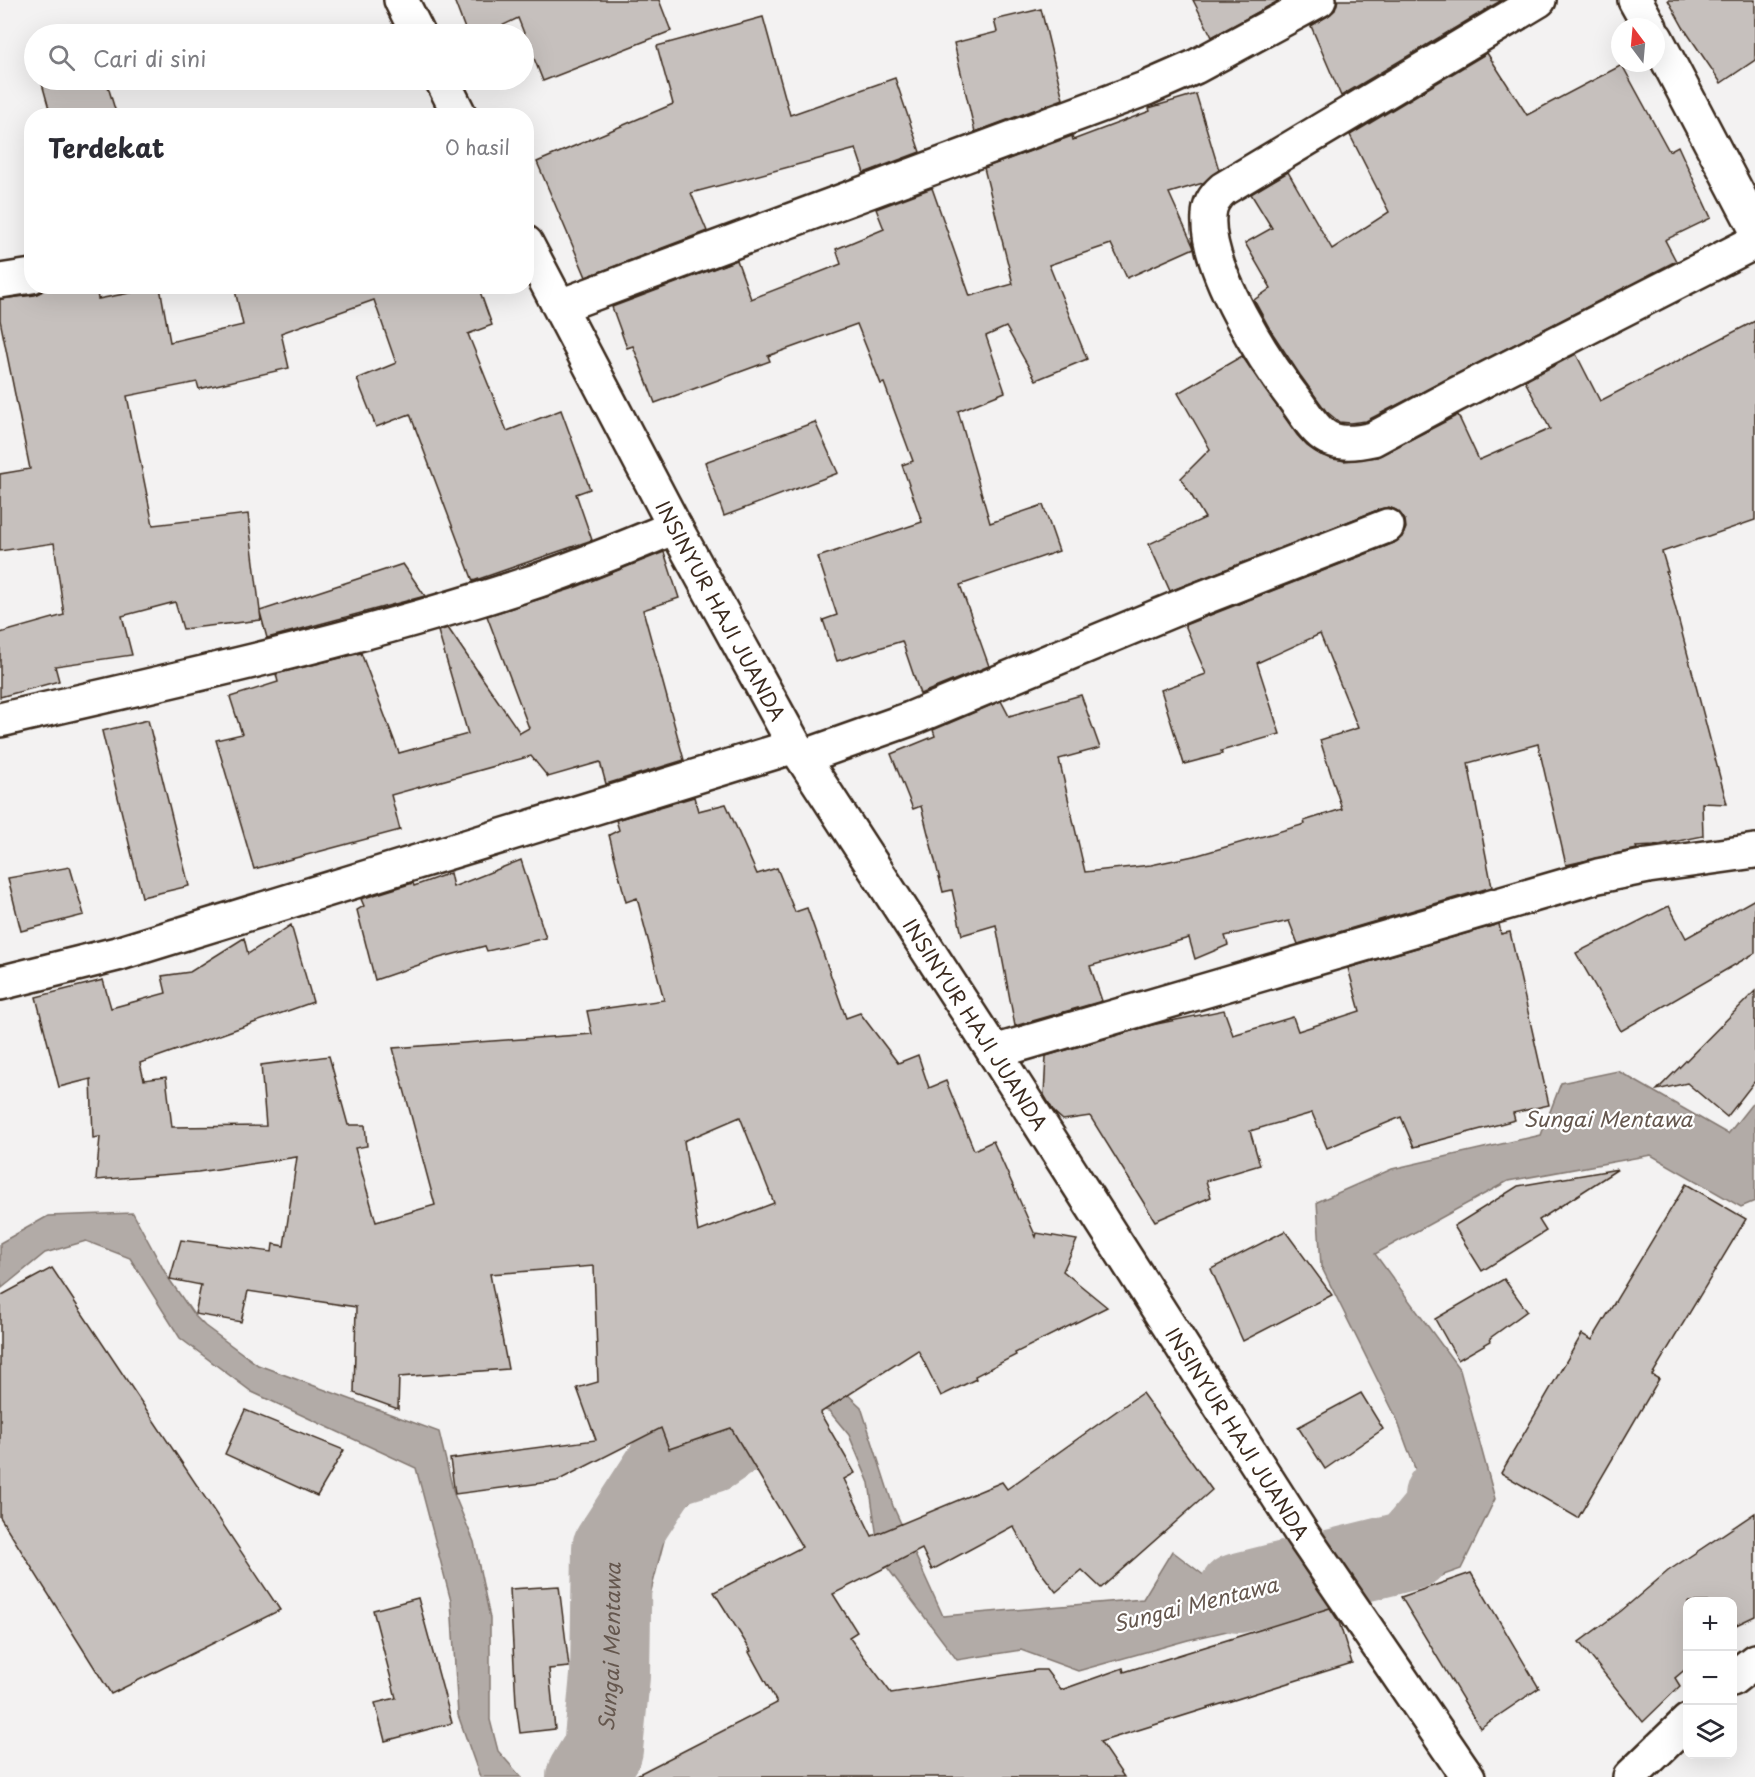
<!DOCTYPE html>
<html lang="id">
<head>
<meta charset="utf-8">
<style>
  :root { --surface:#fff; --page:#f2f2f3; --text:#2b2b33; --muted:#7c7c81; --line:#e1e1e2 }
  body { margin:0; font-family:"Playpen Sans",sans-serif; background:var(--page); color:var(--text) }
  .controls { position:absolute; right:18px; bottom:18px; display:grid; overflow:hidden; border-radius:12px; box-shadow:0 6px 24px #0002 }
  .controls button { width:54px; height:54px; display:grid; place-items:center; padding:0; border:0; border-bottom:2px solid var(--line); background:var(--surface); color:var(--text); font:30px sans-serif }
  .compass { position:absolute; left:1611px; top:18px; width:54px; height:54px; border-radius:50%; background:var(--surface); box-shadow:0 6px 24px #0002; rotate:344deg }
  .list { margin:0; padding:0; list-style:none }
  h2 { display:flex; justify-content:space-between; align-items:center; height:78px; margin:0; padding:0 24px; font-size:26px }
  h2 small { font-size:20px; font-weight:400; color:var(--muted) }
  .icon { flex:none; width:33px; height:33px; fill:none; stroke:currentColor; stroke-width:2; stroke-linecap:round; stroke-linejoin:round }
  .map { position:relative; flex:none; width:1755px; height:1777px; overflow:hidden }
  .search { position:absolute; background:var(--surface); box-shadow:0 6px 24px #0002; left:24px; top:24px; width:510px; height:66px; display:flex; align-items:center; gap:15px; box-sizing:border-box; padding:0 21px; border-radius:33px; color:var(--muted); font-size:22px }
  .panel { position:absolute; background:var(--surface); box-shadow:0 6px 24px #0002; left:24px; top:108px; width:510px; height:186px; border-radius:24px }
  .map>svg:first-child { display:block }
  .water { fill:#b2aba7; stroke:#827770; stroke-width:1.5 }
  .lines { fill:none; stroke-linecap:round; stroke-linejoin:round }
  .river { stroke:#b2aba7; stroke-width:80 }
  .building { fill:#c6c0bd; stroke:#3b2a1e; stroke-width:1.5; fill-rule:evenodd }
  .street-casing { stroke:#3b2a1e; stroke-width:38 }
  .secondary-casing { stroke:#3b2a1e; stroke-width:38 }
  .street { stroke:#fff; stroke-width:33 }
  .secondary { stroke:#fff; stroke-width:33 }
  .labels { text-anchor:middle; dominant-baseline:central; stroke-width:4.5; stroke-linejoin:round; paint-order:stroke }
  .street-label { font-size:20px; fill:#3b2a1e; stroke:#fff }
  .water-label { font-size:21px; font-style:italic; fill:#65574e; stroke:#fff }
</style>
</head>
<body>
<div class="map">
<svg width="1755" height="1777" viewBox="0 0 1755 1777">
  <rect width="100%" height="100%" fill="#f3f2f2"/>
  <filter id="ink" filterUnits="userSpaceOnUse"><feTurbulence type="fractalNoise" baseFrequency=".0167" numOctaves="2"/><feDisplacementMap in="SourceGraphic" scale="12" xChannelSelector="R" yChannelSelector="G"/><feConvolveMatrix kernelMatrix="1 2 1 2 8 2 1 2 1" color-interpolation-filters="sRGB"/></filter>
  <g filter="url(#ink)">
    <g class="water">
      <polygon points="1618,1071 1728,1134 1755,1100 1755,1201 1741,1207 1651,1155 1508,1181 1375,1254 1460,1370 1495,1499 1461,1569 1390,1594 1359,1547 1417,1541 1427,1501 1396,1417 1321,1266 1317,1202 1392,1169 1541,1135 1561,1083"/>
      <polygon points="133,1213 167,1276 194,1315 205,1326 258,1365 439,1432 454,1494 474,1542 490,1618 490,1720 498,1751 521,1777 480,1777 458,1715 451,1601 416,1468 252,1392 180,1338 130,1258 86,1241 45,1253 2,1288 0,1278 0,1243 48,1216"/>
      <polygon points="832,1380 861,1407 893,1506 943,1616 1143,1599 1172,1551 1214,1583 1297,1555 1331,1607 1188,1640 1078,1671 1021,1650 957,1660 880,1558 869,1483 849,1435 829,1411 814,1408 746,1446 720,1469 668,1525 643,1622 630,1710 600,1777 556,1777 568,1770 591,1705 590,1661 610,1551 664,1468 698,1447 756,1400"/>
    </g>
    <g class="lines">
      <g class="river">
        <polyline points="1238,1593 1411,1550 1444,1510 1444,1496"/>
        <path id="s1" d="M586,1777l17,-28 7,-73 2,-128 52,-80 47,-15 49,-34"/>
      </g>
    </g>
    <g class="building">
      <polygon points="454,0 659,0 671,31 543,81 518,18 485,34 467,34"/>
      <polygon points="1193,0 1280,0 1212,37"/>
      <polygon points="1338,0 1502,0 1341,96 1311,26 1328,16 1335,10"/>
      <polygon points="1668,0 1755,0 1755,60 1721,83 1683,27"/>
      <polygon points="1041,9 1063,99 975,132 954,43 997,32 994,20"/>
      <polygon points="763,17 790,115 895,78 920,152 864,173 856,149 691,193 707,231 586,277 537,162 673,104 657,46"/>
      <polygon points="1487,53 1527,115 1622,65 1669,151 1678,146 1711,218 1665,240 1676,261 1366,421 1350,423 1339,422 1326,411 1300,375 1271,331 1254,300 1271,288 1245,243 1272,228 1251,194 1288,172 1332,249 1389,212 1350,135"/>
      <polygon points="41,80 106,80 117,116 51,116"/>
      <polygon points="1196,94 1219,170 1203,183 1169,193 1194,248 1127,278 1111,244 1049,265 1087,359 1036,380 1006,327 986,336 1005,392 958,411 990,523 1043,505 1059,551 960,585 989,666 920,694 902,641 837,661 823,620 837,615 818,557 922,522 902,465 913,461 884,383 881,384 857,324 768,356 770,361 655,403 633,346 627,348 612,307 737,260 751,299 841,264 836,249 884,229 876,209 932,188 970,296 1013,284 984,168 1072,136 1073,140 1150,111 1149,108"/>
      <polygon points="47,286 96,286 98,299 160,287 170,342 243,325 234,286 478,286 492,325 468,334 507,431 561,410 590,489 576,494 592,540 473,581 410,414 376,427 357,379 396,363 374,300 281,333 289,368 199,389 197,382 127,396 153,525 248,514 260,611 403,564 425,596 267,638 260,612 261,620 183,629 175,602 122,616 132,655 55,666 59,681 0,697 0,633 64,615 54,543 0,551 0,474 30,469 0,320 0,299 35,295 43,291"/>
      <polygon points="1755,321 1755,520 1662,552 1668,572 1666,572 1727,804 1702,803 1703,836 1654,846 1636,847 1637,849 1566,865 1538,744 1468,763 1492,887 1298,944 1289,921 1225,936 1228,945 1195,959 1189,938 1090,966 1102,1001 1015,1026 996,925 962,935 952,890 943,892 921,806 913,809 891,754 935,736 933,730 1001,701 1009,716 1081,695 1100,748 1059,759 1085,872 1151,865 1198,855 1305,824 1304,821 1342,809 1320,740 1358,728 1320,634 1257,663 1280,734 1221,751 1222,754 1184,764 1161,690 1206,674 1185,625 1394,543 1402,537 1406,528 1405,520 1398,511 1389,507 1380,509 1170,591 1149,544 1205,518 1181,478 1210,449 1178,393 1242,356 1297,435 1307,446 1321,455 1344,461 1377,457 1458,415 1479,460 1550,429 1525,381 1576,354 1600,401"/>
      <polygon points="815,422 838,473 724,516 705,462"/>
      <polygon points="664,552 679,598 643,610 684,760 606,784 600,762 548,777 531,756 391,795 400,830 254,869 216,740 242,734 230,697 278,682 276,674 361,653 399,753 468,734 438,631 448,628 520,733 529,728 487,616 571,589"/>
      <polygon points="148,720 189,886 142,897 102,731"/>
      <path d="M694,797l4,14 28,-7 31,70 20,-6 18,44 12,-4 39,110 14,-5 38,50 20,-8 11,33 17,-7 28,69 19,-9 43,96 1,-4 40,7 -14,31 44,36 -92,46 1,2 -41,21 1,3 -35,17 -23,-46 -98,63 35,60 -11,6 28,57 130,-54 5,7 135,-96 70,97 -111,98 -19,-18 -26,22 -20,-26 -23,-40 -81,44 -10,-21 -89,45 24,38 -8,5 42,56 146,-23h9l15,20 62,-22 1,4 206,-64 9,14 13,41 -252,79 24,35h-491l144,-74 -28,-51 2,-1 -37,-59 88,-45 -71,-119 -62,21 -8,-21 -104,53 -102,13 -5,-35 146,-19 -19,-52 21,-6 -4,-116 -104,8 18,95 -109,8 -1,32 -44,-16 2,-86 -108,-16 -7,31 -46,-8 6,-29 -31,-6 11,-39 91,12 1,-8 11,2 13,-89 -99,15 -102,8 4,-43 -7,1 -2,-59 -32,8 -23,-90 67,-17 8,28 55,-15 -4,-17 28,-4 54,-34 4,16 43,-29 22,77 -173,61 4,17 22,-3 6,50 94,-1 -5,-61 68,-9 19,69h17l2,21 -12,2 21,74 59,-17 -42,-157 199,-14 -5,-23 77,-11 -27,-102 -11,4 -17,-67 10,-5 -3,-10zM740,1117l34,86 -76,29 -14,-91z"/>
      <polygon points="521,860 546,938 487,951 485,946 439,958 375,980 357,910 364,906 361,899 413,883 414,886 450,873 453,887"/>
      <polygon points="70,867 84,915 21,931 8,878"/>
      <polygon points="1755,899 1755,953 1621,1031 1576,953 1669,906 1686,938"/>
      <polygon points="1499,924 1501,934 1510,932 1549,1105 1513,1113 1515,1120 1414,1147 1401,1117 1327,1148 1312,1113 1250,1131 1260,1165 1206,1181 1211,1197 1155,1221 1090,1116 1063,1120 1054,1112 1044,1095 1046,1056 1152,1025 1224,1010 1233,1035 1293,1017 1298,1031 1360,1011 1348,968"/>
      <polygon points="1755,991 1755,1081 1727,1117 1687,1083 1657,1090"/>
      <polygon points="1618,1169 1539,1220 1546,1231 1482,1271 1454,1226 1518,1186"/>
      <polygon points="1686,1184 1746,1219 1652,1375 1659,1379 1578,1518 1501,1473 1582,1334 1592,1340"/>
      <polygon points="1285,1231 1332,1295 1243,1341 1211,1269"/>
      <polygon points="52,1268 280,1610 111,1694 0,1517 0,1296"/>
      <polygon points="1504,1279 1527,1311 1490,1338 1491,1341 1458,1360 1435,1319"/>
      <polygon points="1361,1393 1383,1429 1325,1469 1298,1427"/>
      <polygon points="245,1410 344,1450 317,1496 225,1454"/>
      <polygon points="1755,1513 1755,1616 1732,1627 1732,1602 1688,1602 1688,1667 1675,1678 1680,1686 1643,1722 1579,1642 1621,1611 1668,1571"/>
      <polygon points="1471,1573 1539,1688 1480,1728 1401,1597"/>
      <polygon points="559,1586 569,1667 549,1669 555,1729 520,1733 516,1703 510,1589"/>
      <polygon points="418,1598 452,1723 385,1741 375,1703 396,1698 373,1610"/>
    </g>
    <g class="lines">
      <defs>
        <g id="street">
          <path d="M1539,0l-316,189c-8,7 -14,15 -14,27 -4,53 57,147 89,188 8,11 18,28 30,34 13,7 32,4 45,1l82,-44 300,-153"/>
          <polyline points="1635,0 1650,27"/>
          <polyline points="1656,38 1755,227"/>
          <polyline points="0,281 32,276"/>
          <polyline points="560,306 1147,88 1195,67 1319,0"/>
          <path d="M0,720c176,-41 355,-79 527,-136 50,-16 99,-37 148,-57"/>
          <polyline points="803,757 910,719 1192,602 1387,526"/>
          <polyline points="0,983 117,954 795,746"/>
          <polyline points="994,1052 1598,876 1648,866 1755,851"/>
          <polyline points="1732,1679 1755,1661"/>
          <polyline points="1630,1777 1688,1721"/>
        </g>
        <g id="secondary">
          <polyline points="401,0 418,34"/>
          <polyline points="442,80 460,116"/>
          <path id="s2" d="M526,243l149,284 120,219 199,306 308,482 166,243"/>
        </g>
      </defs>
      <use href="#street" class="street-casing"/>
      <use href="#secondary" class="secondary-casing"/>
      <use href="#street" class="street"/>
      <use href="#secondary" class="secondary"/>
    </g>
  </g>
  <g class="labels">
    <g class="street-label">
      <text stroke="none"><textPath href="#s2" startOffset="416">INSINYUR HAJI JUANDA</textPath></text>
      <text stroke="none"><textPath href="#s2" startOffset="902">INSINYUR HAJI JUANDA</textPath></text>
      <text stroke="none"><textPath href="#s2" startOffset="1388">INSINYUR HAJI JUANDA</textPath></text>
    </g>
    <g class="water-label">
      <text x="1608" y="1118">Sungai Mentawa</text>
      <text transform="translate(1195 1603) rotate(-14)">Sungai Mentawa</text>
      <text stroke="none"><textPath href="#s1" startOffset="135">Sungai Mentawa</textPath></text>
    </g>
  </g>
</svg>
<div class="controls">
<button>+</button>
<button>−</button>
<button><svg class="icon" aria-label="layers" viewBox="0 0 24 24"><path d="M12 4l9 5-9 5-9-5zM3 14l9 5 9-5"/></svg></button>
</div>
<svg class="compass" viewBox="-18 -18 36 36"><path d="M0-13l5 13h-10z" fill="#e53935"/><path d="M0 13l5-13h-10z" fill="#7c7c81"/></svg>
<div class="search"><svg class="icon" aria-label="search" viewBox="0 0 24 24"><circle cx="10" cy="10" r="6"/><path d="M15 15l6 6"/></svg>Cari di sini</div>
<section class="panel">
<h2>Terdekat<small>0 hasil</small></h2>
<ul class="list">
</ul>
</section>
</div>
</body>
</html>
